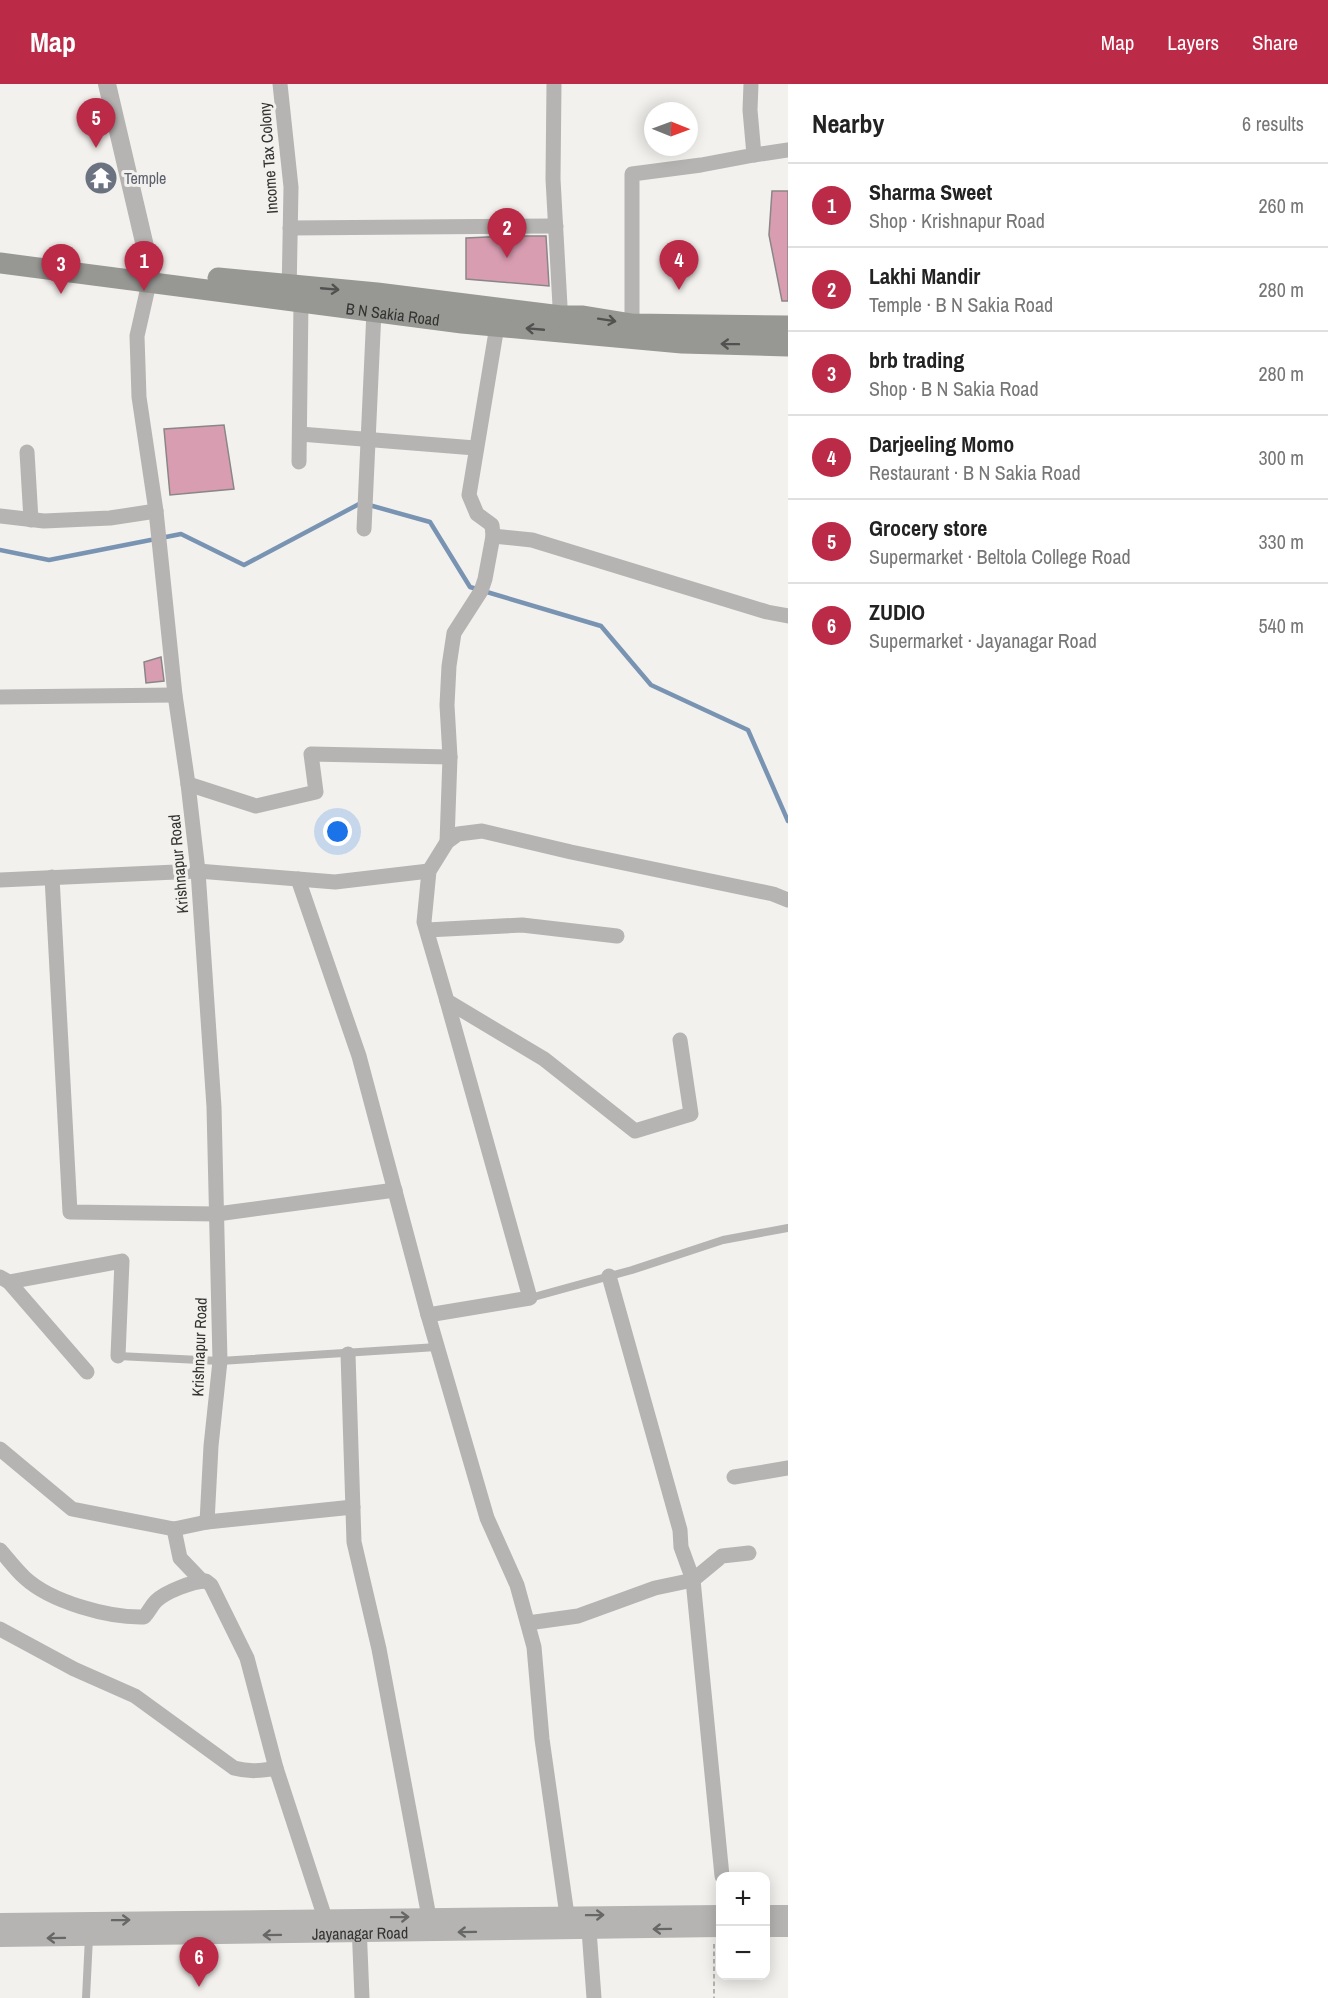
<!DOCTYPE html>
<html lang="en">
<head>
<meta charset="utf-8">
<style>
  :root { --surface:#fff; --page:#f2f2f2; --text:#222; --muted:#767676; --line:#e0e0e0; --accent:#bb2a47 }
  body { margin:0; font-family:"Archivo Narrow",sans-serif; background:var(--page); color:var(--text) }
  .controls { position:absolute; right:18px; bottom:18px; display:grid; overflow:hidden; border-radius:12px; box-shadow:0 3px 15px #0003 }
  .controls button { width:54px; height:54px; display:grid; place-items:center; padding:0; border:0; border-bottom:2px solid var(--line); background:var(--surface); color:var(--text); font:30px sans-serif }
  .compass { position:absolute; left:644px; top:18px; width:54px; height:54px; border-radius:50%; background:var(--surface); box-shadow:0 3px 15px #0003; rotate:91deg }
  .you { position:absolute; left:338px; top:748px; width:21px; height:21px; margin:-15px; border:4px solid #fff; border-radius:50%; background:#1a73e8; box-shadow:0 0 0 9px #1a73e833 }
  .badge { display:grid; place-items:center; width:39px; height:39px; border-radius:50%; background:var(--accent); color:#fff; font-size:20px; font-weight:700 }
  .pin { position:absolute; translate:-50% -50px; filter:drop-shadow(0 2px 3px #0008) }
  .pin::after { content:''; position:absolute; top:32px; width:21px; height:18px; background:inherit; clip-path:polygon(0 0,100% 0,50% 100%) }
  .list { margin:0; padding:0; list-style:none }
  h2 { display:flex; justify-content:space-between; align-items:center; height:78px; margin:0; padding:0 24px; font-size:26px }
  h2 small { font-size:20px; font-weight:400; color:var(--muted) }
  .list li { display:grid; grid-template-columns:39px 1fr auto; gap:18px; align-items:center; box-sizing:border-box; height:84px; padding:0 24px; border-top:2px solid var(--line) }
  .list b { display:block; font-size:22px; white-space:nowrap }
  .list p { margin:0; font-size:20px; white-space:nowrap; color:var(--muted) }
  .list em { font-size:20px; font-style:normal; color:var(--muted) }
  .map { position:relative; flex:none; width:788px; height:1914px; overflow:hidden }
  header { display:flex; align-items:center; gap:36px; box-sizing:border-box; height:84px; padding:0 30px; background:var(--accent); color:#fff }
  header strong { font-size:28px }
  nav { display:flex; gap:33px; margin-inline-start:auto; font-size:21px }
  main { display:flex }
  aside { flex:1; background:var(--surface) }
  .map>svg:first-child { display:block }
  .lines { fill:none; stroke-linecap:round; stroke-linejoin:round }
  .stream { stroke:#7994b2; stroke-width:4.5 }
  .building { fill:#d99db2; stroke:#8a8687; stroke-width:1.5 }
  .path { stroke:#b4b3b0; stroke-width:2; stroke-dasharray:4.5 3; stroke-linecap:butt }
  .service { stroke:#b5b4b3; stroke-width:8 }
  .minor { stroke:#b5b4b3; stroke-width:15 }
  .tertiary { stroke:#b5b4b3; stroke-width:18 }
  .secondary { stroke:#979794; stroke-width:21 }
  .oneway { stroke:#51514f }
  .oneway2 { stroke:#676765 }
  .labels { text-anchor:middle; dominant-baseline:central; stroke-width:6; stroke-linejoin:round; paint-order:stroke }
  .street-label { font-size:16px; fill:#333331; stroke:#f2f1ee }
  .worship-label { font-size:16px; fill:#5b616d; stroke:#f2f1ee; text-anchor:start }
</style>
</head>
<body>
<header>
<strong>Map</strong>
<nav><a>Map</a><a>Layers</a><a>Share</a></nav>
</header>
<main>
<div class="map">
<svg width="788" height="1914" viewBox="0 0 788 1914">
  <rect width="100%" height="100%" fill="#f2f1ee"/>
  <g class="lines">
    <g class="stream">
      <polyline points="369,421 430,438 470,503 601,542 651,601 748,646 788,737"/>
      <polyline points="0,466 49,476 181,450 244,481 361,419"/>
    </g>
  </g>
  <g class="building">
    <polygon points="772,107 788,107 788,217 782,217 769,151"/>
    <polygon points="511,152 546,152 549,202 466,195 466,154"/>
    <polygon points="224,341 234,405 170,411 164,345"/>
    <polygon points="161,573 164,597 146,599 144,578"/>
  </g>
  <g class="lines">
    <polyline class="path" points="714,1860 714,1914"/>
    <g class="service">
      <polyline points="530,1214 632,1186 723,1156 788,1144"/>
      <polyline points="118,1272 220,1277 437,1263"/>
      <polyline points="86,1914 89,1853"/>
    </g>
    <g class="minor">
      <polyline points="280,0 291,103 289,211"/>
      <polyline points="554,0 553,95 561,240"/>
      <polyline points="754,71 788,66"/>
      <polyline points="290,144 556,142"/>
      <polyline points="149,199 137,252 139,313 156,427 175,611 188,700 198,787 214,1023 220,1277 211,1362 207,1438"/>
      <polyline points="632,240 632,90 701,81 754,71 750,26 751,0"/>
      <polyline points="300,350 475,364"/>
      <polyline points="27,368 31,436"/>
      <polyline points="299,378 301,218"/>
      <polyline points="0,432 44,437 110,434 156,427"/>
      <polyline points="364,445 374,227"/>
      <polyline points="493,452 532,456 767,528 788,532"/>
      <polyline points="0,613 175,611"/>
      <polyline points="188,700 256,722 316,708 311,670 450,673"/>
      <polyline points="447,758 450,673 447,621 449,582 454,549 481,507 485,495 493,452 492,441 477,430 469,411 497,242"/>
      <polyline points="52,793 70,1128 217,1130 395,1106"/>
      <polyline points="298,795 359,972 428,1231 487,1434 517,1501 534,1563 542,1655 567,1831"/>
      <polyline points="0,796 198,787 335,798 429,787"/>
      <polyline points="427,846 522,841 617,852"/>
      <polyline points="680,956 691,1030 635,1047 544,975 447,917 424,838 429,787 447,758 458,750 482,747 571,768 773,810 788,816"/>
      <polyline points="0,1193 9,1198 122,1177 118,1272"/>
      <polyline points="9,1198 87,1288"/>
      <polyline points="428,1231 530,1214 447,917"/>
      <polyline points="348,1270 354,1458 379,1565 429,1833"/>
      <polyline points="0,1365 72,1425 174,1445 207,1438 353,1423"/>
      <polyline points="734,1393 788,1384"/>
      <polyline points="174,1445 180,1474 202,1497"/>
      <path d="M0,1466c8,9 16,20 25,28 26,24 84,40 119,39 5,-5 7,-11 12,-16 9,-9 37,-20 50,-20l5,4 36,73 29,110"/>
      <polyline points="528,1539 578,1532 655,1504 693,1496 681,1463 680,1446 609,1192"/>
      <path d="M0,1545l74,40 61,27 99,72c15,4 27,3 42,0l49,150"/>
      <polyline points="722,1792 693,1496 722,1472 749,1469"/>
      <polyline points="359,1840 362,1914"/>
      <polyline points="589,1846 594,1914"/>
    </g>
    <g class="tertiary">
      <polyline points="107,0 151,188 149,199"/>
      <polyline points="766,1830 788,1830"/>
      <polyline points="0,1838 720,1830"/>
      <polyline points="766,1844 788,1844"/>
      <path id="s1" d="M0,1854l720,-10"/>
    </g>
    <g class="secondary">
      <path id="s2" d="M0,179l462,60 220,20 106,3"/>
      <polyline points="218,194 377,209 561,232 583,232 632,240 788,242"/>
    </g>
  </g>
  <defs><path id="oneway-shaft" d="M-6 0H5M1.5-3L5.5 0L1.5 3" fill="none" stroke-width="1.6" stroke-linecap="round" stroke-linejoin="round" transform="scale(1.5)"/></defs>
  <g class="oneway">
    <use href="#oneway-shaft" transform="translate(330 205) rotate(5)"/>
    <use href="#oneway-shaft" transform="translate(607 236) rotate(9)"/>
    <use href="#oneway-shaft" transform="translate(535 245) rotate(-175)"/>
    <use href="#oneway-shaft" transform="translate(730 260) rotate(-179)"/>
  </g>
  <g class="oneway2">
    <use href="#oneway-shaft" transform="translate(595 1831) rotate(-1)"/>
    <use href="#oneway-shaft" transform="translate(400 1833) rotate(-1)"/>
    <use href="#oneway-shaft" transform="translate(121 1836) rotate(-1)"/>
    <use href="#oneway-shaft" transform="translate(662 1845) rotate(179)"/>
    <use href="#oneway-shaft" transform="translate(467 1848) rotate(179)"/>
    <use href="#oneway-shaft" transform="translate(272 1851) rotate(179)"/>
    <use href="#oneway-shaft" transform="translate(56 1854) rotate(179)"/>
  </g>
  <defs>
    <symbol id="temple-disc" viewBox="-11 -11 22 22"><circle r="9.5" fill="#6b7280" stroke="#f2f1ee"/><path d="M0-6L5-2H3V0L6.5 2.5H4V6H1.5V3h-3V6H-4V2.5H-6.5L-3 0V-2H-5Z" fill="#fff"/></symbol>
  </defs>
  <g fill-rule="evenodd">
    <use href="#temple-disc" x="82" y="75" width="38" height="38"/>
  </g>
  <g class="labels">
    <g class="street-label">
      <text transform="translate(268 74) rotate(-94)">Income Tax Colony</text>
      <text stroke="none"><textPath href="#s2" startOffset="396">B N Sakia Road</textPath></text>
      <text transform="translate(178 780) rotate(-95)">Krishnapur Road</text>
      <text transform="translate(199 1263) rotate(-88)">Krishnapur Road</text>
      <text stroke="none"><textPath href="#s1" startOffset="360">Jayanagar Road</textPath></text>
    </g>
    <g class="worship-label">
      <text x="124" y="94">Temple</text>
    </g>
  </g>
</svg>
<div class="controls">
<button>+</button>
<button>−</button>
</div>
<svg class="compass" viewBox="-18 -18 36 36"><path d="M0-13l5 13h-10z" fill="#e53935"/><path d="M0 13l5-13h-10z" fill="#767676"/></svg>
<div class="you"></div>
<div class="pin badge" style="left:144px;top:207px">1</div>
<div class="pin badge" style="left:507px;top:174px">2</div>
<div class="pin badge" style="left:61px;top:210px">3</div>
<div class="pin badge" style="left:679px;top:206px">4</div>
<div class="pin badge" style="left:96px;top:64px">5</div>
<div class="pin badge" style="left:199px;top:1903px">6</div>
</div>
<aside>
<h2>Nearby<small>6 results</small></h2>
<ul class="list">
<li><span class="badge">1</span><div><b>Sharma Sweet</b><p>Shop · Krishnapur Road</p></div><em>260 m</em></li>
<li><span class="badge">2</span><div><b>Lakhi Mandir</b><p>Temple · B N Sakia Road</p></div><em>280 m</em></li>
<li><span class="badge">3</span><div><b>brb trading</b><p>Shop · B N Sakia Road</p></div><em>280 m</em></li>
<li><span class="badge">4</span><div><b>Darjeeling Momo</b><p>Restaurant · B N Sakia Road</p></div><em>300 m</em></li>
<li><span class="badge">5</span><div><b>Grocery store</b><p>Supermarket · Beltola College Road</p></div><em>330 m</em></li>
<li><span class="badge">6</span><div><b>ZUDIO</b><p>Supermarket · Jayanagar Road</p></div><em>540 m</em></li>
</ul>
</aside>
</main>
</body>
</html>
